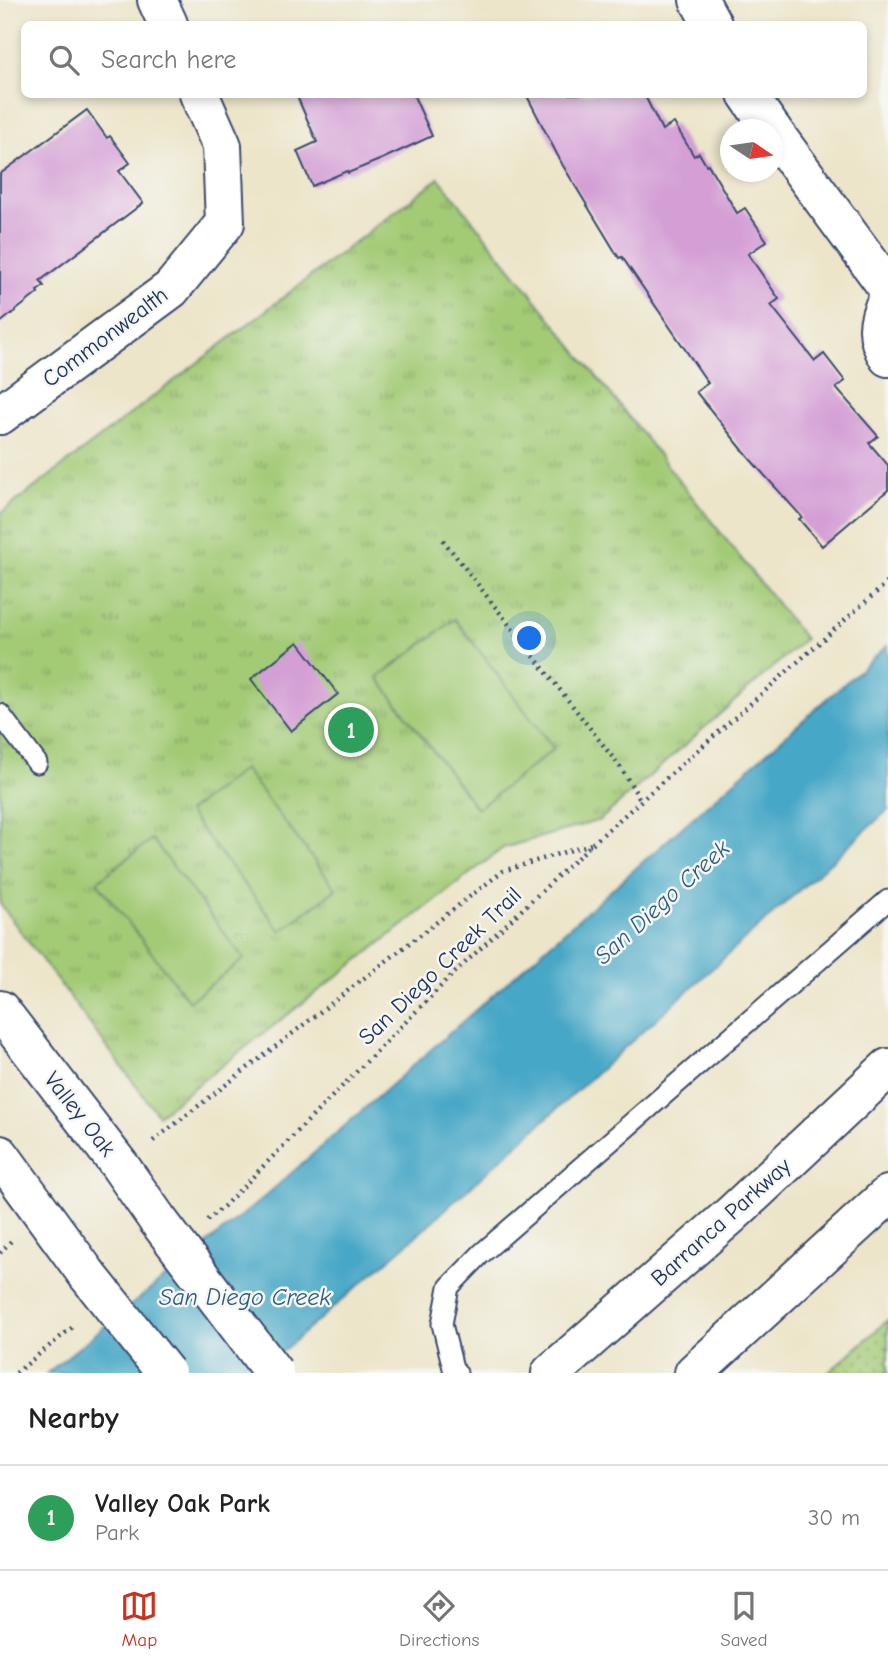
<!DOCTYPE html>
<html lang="en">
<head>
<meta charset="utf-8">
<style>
  :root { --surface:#fff; --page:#f6f6f6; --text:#222; --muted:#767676; --line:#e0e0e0; --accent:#c8321e }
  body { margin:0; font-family:"Comic Neue",sans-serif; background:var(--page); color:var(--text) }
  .compass { position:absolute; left:720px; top:119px; width:63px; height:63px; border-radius:50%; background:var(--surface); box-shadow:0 4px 10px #0003; rotate:103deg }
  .you { position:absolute; left:530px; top:639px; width:24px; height:24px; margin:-18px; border:5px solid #fff; border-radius:50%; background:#1a73e8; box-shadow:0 0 0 10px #1a73e833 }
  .badge { display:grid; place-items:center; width:46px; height:46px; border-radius:50%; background:var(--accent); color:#fff; font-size:23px; font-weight:700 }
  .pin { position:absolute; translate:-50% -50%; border:4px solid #fff; box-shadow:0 2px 7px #0006 }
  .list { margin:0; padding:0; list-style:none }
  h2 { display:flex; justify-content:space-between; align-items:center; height:91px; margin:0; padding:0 28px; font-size:30px }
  h2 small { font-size:23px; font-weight:400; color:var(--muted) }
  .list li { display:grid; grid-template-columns:46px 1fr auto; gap:21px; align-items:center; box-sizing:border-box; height:105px; padding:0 28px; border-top:2px solid var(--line) }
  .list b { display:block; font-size:26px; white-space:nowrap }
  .list p { margin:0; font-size:23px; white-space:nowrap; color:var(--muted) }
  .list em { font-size:23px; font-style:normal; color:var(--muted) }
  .icon { flex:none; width:38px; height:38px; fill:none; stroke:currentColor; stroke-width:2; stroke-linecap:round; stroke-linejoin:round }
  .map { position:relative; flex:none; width:888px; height:1373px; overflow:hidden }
  .search { position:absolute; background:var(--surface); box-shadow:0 4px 10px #0003; left:21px; right:21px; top:21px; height:77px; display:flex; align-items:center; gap:18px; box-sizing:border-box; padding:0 24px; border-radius:10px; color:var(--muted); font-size:26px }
  .sheet { height:196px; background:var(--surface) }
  nav { display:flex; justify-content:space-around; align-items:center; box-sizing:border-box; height:98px; border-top:2px solid var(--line); background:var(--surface); font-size:19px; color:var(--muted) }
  nav a { display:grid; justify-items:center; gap:4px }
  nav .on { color:var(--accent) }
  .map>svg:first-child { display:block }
  .grass { fill:url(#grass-dots); stroke:#5f7d6a; stroke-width:2 }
  .park { fill:url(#park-tufts); stroke:#5f7d6a; stroke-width:2 }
  .garden { fill:#a3cb76; stroke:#5f7d6a; stroke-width:2 }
  .water { fill:#46a7c6; stroke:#306b92; stroke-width:2 }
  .building { fill:#d49fd5 }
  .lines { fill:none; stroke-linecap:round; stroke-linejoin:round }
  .lane-casing { stroke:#3a4a6e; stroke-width:23 }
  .street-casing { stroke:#3a4a6e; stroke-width:42 }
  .secondary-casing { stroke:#3a4a6e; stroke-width:42 }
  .path { stroke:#3a4a6e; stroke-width:4.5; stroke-dasharray:2 5; stroke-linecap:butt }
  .lane { stroke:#fff; stroke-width:19 }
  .street { stroke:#fff; stroke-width:38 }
  .secondary { stroke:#fff; stroke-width:38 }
  .secondary-bridge-casing { stroke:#3a4a6e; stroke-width:42; stroke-linecap:butt }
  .secondary-bridge { stroke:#fff; stroke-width:38 }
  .labels { text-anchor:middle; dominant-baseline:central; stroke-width:5; stroke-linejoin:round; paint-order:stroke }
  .street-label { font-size:23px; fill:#1b2f5e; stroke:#f6f6f2 }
  .water-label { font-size:24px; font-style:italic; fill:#2a5982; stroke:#f6f6f2 }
</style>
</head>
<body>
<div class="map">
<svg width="888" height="1373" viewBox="0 0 888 1373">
  <defs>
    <pattern id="grass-dots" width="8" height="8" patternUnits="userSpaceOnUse" patternTransform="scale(1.75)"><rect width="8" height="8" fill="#a3cb76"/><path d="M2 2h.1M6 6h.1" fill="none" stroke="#84a564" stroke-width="1.8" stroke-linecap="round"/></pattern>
    <pattern id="park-tufts" width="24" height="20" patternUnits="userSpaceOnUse" patternTransform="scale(1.75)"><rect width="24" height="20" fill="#a3cb76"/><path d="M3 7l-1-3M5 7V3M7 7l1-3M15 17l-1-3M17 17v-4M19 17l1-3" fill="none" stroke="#84a564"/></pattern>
  </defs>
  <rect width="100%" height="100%" fill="#f6f6f2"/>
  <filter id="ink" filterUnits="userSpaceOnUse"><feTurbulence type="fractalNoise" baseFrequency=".0143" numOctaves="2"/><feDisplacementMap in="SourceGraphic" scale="14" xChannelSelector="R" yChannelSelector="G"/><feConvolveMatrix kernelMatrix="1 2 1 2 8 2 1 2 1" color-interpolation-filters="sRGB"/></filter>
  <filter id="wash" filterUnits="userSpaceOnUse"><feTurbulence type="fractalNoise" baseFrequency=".00686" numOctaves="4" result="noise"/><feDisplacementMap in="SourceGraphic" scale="28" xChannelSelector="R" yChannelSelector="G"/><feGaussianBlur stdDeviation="1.57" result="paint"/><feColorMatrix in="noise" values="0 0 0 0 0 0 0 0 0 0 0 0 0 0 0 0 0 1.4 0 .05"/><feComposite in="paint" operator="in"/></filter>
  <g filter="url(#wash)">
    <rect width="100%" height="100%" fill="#ece5c9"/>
    <polygon class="grass" points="888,1320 888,1373 828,1373"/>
    <polygon class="park" points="439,178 805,639 600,820 503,848 158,1115 0,904 0,514"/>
    <g class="garden">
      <polygon points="455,619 554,749 477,809 378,678"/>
      <polygon points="244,769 336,889 281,931 188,812"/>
      <polygon points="152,839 244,959 189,1001 97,882"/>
    </g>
    <polygon class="water" points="888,645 888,810 406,1245 257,1373 47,1373 261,1200"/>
    <g id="blocks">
      <g class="building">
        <polygon points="296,94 413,94 432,136 382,159 348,173 347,171 312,186 297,151 317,142"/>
        <polygon points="526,94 644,94 662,130 674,123 694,156 699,153 706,165 708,164 737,213 745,208 767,241 748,254 779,299 771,305 815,361 824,354 845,381 836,388 878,436 869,443 888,465 888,490 822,546 799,519 802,517 750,459 696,392 708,383 622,257 619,258 562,164"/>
        <polygon points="87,110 107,138 110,136 130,163 119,171 143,203 40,281 44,286 37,291 38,293 0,323 0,174"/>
        <polygon points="298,642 338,694 291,731 251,679"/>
      </g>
    </g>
  </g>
  <g filter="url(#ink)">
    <use href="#blocks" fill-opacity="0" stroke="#3a4a6e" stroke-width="2"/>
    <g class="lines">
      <defs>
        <g id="lane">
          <polyline points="0,714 37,763"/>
          <polyline points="457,1373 453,1368 442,1324 449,1287 481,1254 888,900"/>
        </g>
        <g id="street">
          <polyline points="157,0 168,24"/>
          <polyline points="699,0 712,24"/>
          <polyline points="747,94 772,130"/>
          <polyline points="772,130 888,288"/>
          <path d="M888,299c-11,21 -13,37 0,58"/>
          <polyline points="0,415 171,289 225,223 222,146 199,94"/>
        </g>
        <g id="secondary">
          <polyline points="0,1010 120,1166 157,1219"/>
          <polyline points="0,1155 86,1273"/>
          <polyline points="551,1373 732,1214 888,1068"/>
          <polyline points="694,1373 888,1195"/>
        </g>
      </defs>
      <use href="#lane" class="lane-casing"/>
      <use href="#street" class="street-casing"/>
      <use href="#secondary" class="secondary-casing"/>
      <g class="path">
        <polyline points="443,540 621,768 641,801"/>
        <polyline points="153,1141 503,871 591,844"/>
        <polyline points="207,1220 224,1206 450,977 592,844 888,582"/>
        <polyline points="0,1253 11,1241"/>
        <polyline points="16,1373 74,1326"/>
      </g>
      <use href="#lane" class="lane"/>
      <use href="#street" class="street"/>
      <use href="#secondary" class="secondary"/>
      <defs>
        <g id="secondary-bridge">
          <polyline points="157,1219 274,1373"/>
          <polyline points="86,1273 166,1373"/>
        </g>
      </defs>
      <use href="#secondary-bridge" class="secondary-bridge-casing"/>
      <use href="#secondary-bridge" class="secondary-bridge"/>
    </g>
  </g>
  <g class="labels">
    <g class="street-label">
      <text transform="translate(105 337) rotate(-37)">Commonwealth</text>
      <text transform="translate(440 966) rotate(-44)">San Diego Creek Trail</text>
      <text transform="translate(80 1114) rotate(52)">Valley Oak</text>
      <text transform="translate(721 1222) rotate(-42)">Barranca Parkway</text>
    </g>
    <g class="water-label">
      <text transform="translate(662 902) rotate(-42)">San Diego Creek</text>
      <text x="245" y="1297">San Diego Creek</text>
    </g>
  </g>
</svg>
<svg class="compass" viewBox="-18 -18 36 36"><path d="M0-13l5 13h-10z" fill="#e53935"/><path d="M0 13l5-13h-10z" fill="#767676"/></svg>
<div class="you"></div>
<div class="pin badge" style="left:351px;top:730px;background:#2e9e5b">1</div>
<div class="search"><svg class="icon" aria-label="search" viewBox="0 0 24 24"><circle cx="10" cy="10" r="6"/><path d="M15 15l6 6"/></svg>Search here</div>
</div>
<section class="sheet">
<h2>Nearby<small></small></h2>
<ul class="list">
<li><span class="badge" style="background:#2e9e5b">1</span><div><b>Valley Oak Park</b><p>Park</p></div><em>30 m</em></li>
</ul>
</section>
<nav>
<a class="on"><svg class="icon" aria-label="map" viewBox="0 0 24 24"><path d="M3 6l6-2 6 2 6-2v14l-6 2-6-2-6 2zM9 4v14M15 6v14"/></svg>Map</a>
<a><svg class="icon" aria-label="directions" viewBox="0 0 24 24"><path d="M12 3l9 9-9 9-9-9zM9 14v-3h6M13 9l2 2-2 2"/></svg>Directions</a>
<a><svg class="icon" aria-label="saved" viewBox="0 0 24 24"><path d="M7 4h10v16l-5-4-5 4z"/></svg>Saved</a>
</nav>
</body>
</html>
